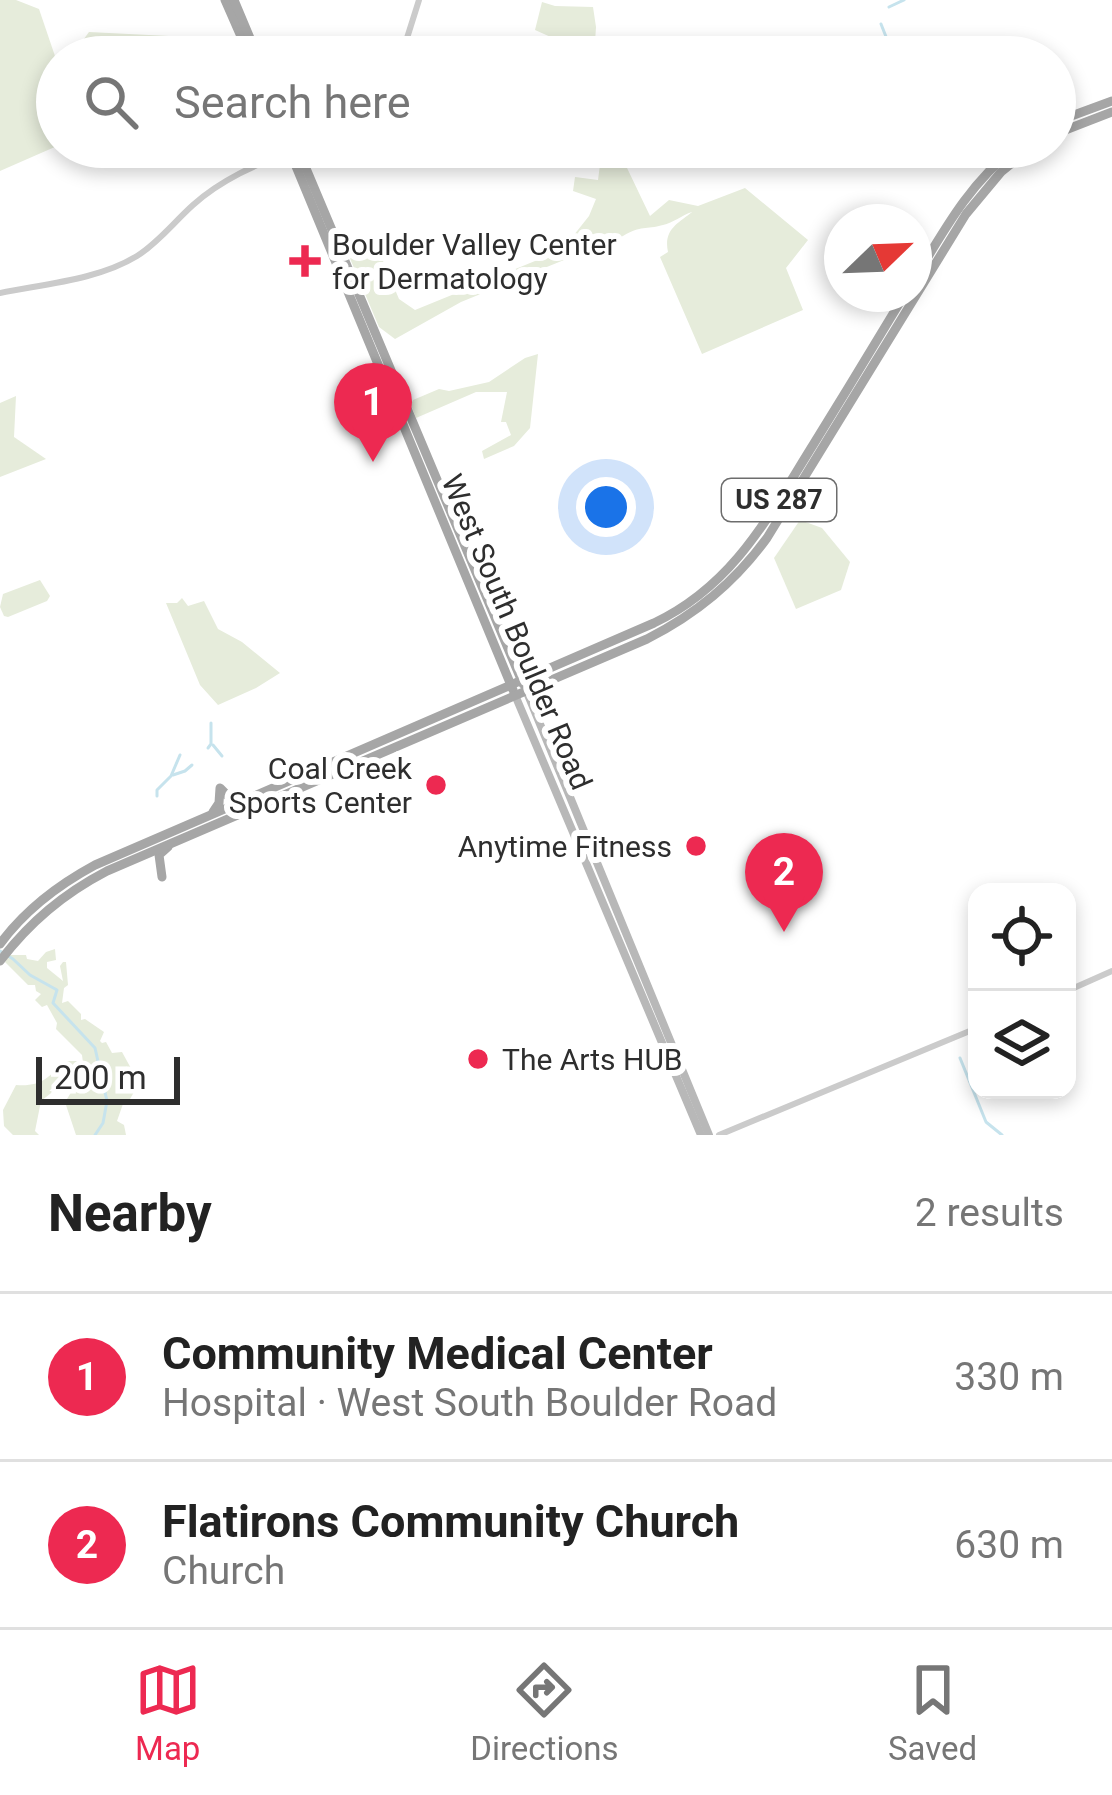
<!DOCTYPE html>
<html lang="en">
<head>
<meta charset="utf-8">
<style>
  :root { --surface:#fff; --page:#f6f6f6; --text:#222; --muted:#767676; --line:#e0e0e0; --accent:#ed2951 }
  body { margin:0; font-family:Roboto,sans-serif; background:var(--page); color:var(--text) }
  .controls { position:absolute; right:36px; bottom:36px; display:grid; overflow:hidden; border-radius:24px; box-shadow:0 6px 18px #0003 }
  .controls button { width:108px; height:108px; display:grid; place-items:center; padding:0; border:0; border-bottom:3px solid var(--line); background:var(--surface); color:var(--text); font:60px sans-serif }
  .compass { position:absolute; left:824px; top:204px; width:108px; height:108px; border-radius:50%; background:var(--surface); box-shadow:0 6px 18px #0003; rotate:67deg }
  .scale { position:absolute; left:36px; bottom:30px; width:144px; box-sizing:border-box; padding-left:12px; border:6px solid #2e2e2e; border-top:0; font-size:33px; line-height:42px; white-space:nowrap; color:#2e2e2e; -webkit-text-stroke:9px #fff; paint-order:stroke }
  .you { position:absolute; left:606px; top:507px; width:42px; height:42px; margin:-30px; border:9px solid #fff; border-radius:50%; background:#1a73e8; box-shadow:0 0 0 18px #1a73e833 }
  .badge { display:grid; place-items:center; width:78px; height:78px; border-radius:50%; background:var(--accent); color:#fff; font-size:39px; font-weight:700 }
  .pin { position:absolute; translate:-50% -99px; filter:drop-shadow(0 3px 6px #0008) }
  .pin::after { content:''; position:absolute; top:63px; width:42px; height:36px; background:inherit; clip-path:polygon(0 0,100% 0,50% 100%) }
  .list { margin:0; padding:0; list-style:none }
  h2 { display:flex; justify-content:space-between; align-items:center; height:156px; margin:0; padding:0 48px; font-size:51px }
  h2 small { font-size:39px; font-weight:400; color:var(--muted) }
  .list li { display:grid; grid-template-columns:78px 1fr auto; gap:36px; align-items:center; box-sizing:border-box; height:168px; padding:0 48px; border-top:3px solid var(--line) }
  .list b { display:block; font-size:45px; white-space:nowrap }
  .list p { margin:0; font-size:39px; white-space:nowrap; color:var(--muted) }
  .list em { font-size:39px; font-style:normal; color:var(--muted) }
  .icon { flex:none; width:66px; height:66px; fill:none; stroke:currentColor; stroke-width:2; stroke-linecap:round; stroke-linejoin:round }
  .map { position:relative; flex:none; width:1112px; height:1135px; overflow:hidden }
  .search { position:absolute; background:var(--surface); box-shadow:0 6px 18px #0003; left:36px; right:36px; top:36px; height:132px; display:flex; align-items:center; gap:30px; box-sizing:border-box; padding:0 42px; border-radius:66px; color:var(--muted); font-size:45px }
  .sheet { height:492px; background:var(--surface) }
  nav { display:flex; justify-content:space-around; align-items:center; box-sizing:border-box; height:168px; border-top:3px solid var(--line); background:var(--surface); font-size:33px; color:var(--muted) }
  nav a { display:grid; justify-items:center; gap:6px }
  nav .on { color:var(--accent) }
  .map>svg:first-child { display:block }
  .green { fill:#e6ecdb }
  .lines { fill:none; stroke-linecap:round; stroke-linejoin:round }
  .stream { stroke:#c6e3ed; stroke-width:3 }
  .tertiary { stroke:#cbcbcb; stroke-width:6 }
  .secondary { stroke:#b8b8b8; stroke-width:8 }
  .primary { stroke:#a6a6a6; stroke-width:9 }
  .poi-dot { fill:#ed2951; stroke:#fff; stroke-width:4.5 }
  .labels { text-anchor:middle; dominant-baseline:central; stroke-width:12; stroke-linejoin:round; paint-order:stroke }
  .shield { fill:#fff; stroke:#6d6d6d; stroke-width:3 }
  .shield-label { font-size:27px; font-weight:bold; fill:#2e2e2e }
  .poi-label { font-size:30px; fill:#2e2e2e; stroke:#fff; text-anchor:start }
  .street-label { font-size:30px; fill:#2e2e2e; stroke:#fff }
</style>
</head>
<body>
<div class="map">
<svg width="1112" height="1135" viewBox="0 0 1112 1135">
  <rect width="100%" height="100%" fill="#fff"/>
  <g class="green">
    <polygon points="0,0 16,0 39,9 57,62 57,146 0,171"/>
    <polygon points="542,2 555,6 593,7 596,27 594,57 560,57 553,38 535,30"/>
    <polygon points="89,32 169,36 169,57 81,57 81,43"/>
    <polygon points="175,36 225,41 227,57 174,57"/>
    <path d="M597,147h20l33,69 19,-16 29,6 47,-18 63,52 -22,28 17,42 -101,44 -42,-97 8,-5c-5,-23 11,-29 24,-40 -10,3 -19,11 -29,13 -18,5 -21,0 -40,11l-162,66 -66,37 -16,-12 -36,-85 2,-6 4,-3 11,24 18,-8 21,50 16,11 147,-60 27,-34 7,-17 -23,-8 2,-14 23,3 3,-23z"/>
    <polygon points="538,354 530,428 514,446 484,459 482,451 511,435 506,422 501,422 507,392 476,392 416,418 411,405 413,400 439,389 449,391 489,382 525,358"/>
    <polygon points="16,396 14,437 46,459 0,477 0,403"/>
    <polygon points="800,520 822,528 850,562 841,590 796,609 774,558"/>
    <polygon points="40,580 50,596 47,601 8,617 4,616 0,607 3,594"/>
    <polygon points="182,598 188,606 204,601 218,629 242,642 280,673 256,688 218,705 200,685 166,603 177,603"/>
    <polygon points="55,949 56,960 47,962 47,968 63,981 60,966 63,962 66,962 68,985 64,988 62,1003 68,1001 81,1014 81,1020 85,1019 104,1032 100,1041 102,1043 106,1042 112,1053 122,1052 133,1072 131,1079 126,1081 132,1082 134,1092 130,1099 124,1101 117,1121 124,1125 126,1135 76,1135 66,1105 67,1099 84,1071 82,1055 56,1029 57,1023 47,1005 42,1007 35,1000 41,994 36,991 35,985 28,985 5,962 10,955 26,955 27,959 38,961 46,952"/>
    <path d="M64,1061h13l-12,21 -24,19 -6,30 4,4h-26l-9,-9 -1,-16 13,-25c24,2 33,-7 48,-24z"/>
  </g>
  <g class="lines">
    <g class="stream">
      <polyline points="889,7 904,0"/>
      <polyline points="881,24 894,57"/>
      <polyline points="213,745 222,756"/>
      <polyline points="208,748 211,744 211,723"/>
      <polyline points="173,775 185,771 192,765"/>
      <polyline points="157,796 157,790 171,776 180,755"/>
      <polyline points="0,951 13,959 30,975 57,990 53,1003 95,1048 107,1101 103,1123 95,1135"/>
      <polyline points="960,1058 986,1122 1002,1135"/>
    </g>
    <g class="tertiary">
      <polyline points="401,57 419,0"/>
      <path d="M0,293c44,-9 98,-13 137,-37 21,-13 37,-34 56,-51 29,-26 63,-40 99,-55"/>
      <polyline points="1067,991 1112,971"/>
      <polyline points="719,1135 977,1028"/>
    </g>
    <g class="secondary">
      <polyline points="526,690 709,1135"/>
      <polyline points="515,695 701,1135"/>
    </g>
    <g class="primary">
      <polyline points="225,0 250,57"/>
      <polyline points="234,0 258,57"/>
      <polyline points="1055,122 1112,101"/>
      <polyline points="1055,134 1112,112"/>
      <polyline points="288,147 513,690"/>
      <polyline points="297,147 523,684"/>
      <path d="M914,280c29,-48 56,-98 102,-133"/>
      <polyline points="213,812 219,803 220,788 228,796 240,799"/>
      <polyline points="162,877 159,855 168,847"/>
      <path d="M0,944c25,-34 58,-59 95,-79l559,-242c80,-38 114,-106 159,-178 31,-50 62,-101 92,-151"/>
      <path d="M0,961c30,-39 63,-67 107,-90l540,-232c49,-25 87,-56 120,-101l199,-324 35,-42 31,-25"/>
    </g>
  </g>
  <g class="poi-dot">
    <path d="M299 243h12v12h12v12h-12v12h-12v-12h-12v-12h12z"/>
    <circle cx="436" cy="785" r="12"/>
    <circle cx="696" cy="846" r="12"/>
    <circle cx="478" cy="1059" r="12"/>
  </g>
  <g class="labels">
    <rect class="shield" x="722" y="479" width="114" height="42" rx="9"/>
    <g class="shield-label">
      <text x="779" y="500">US 287</text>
    </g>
    <g class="poi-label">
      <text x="332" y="244">Boulder Valley Center<tspan x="332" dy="34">for Dermatology</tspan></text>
      <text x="412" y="768" text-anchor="end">Coal Creek<tspan x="412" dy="34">Sports Center</tspan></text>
      <text x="672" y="846" text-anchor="end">Anytime Fitness</text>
      <text x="502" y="1059">The Arts HUB</text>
    </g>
    <g class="street-label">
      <text transform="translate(517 632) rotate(67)">West South Boulder Road</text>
    </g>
  </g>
</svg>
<div class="controls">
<button><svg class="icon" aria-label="locate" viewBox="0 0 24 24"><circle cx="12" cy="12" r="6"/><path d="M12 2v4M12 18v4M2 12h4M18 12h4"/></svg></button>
<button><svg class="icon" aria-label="layers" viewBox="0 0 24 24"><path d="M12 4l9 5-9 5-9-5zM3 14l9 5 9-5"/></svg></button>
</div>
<svg class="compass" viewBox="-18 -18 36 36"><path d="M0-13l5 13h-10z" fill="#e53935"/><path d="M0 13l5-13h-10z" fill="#767676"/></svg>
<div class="scale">200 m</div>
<div class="you"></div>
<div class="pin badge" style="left:373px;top:462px">1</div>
<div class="pin badge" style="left:784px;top:932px">2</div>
<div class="search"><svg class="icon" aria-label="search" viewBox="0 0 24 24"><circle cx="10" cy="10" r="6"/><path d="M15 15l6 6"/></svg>Search here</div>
</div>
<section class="sheet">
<h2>Nearby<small>2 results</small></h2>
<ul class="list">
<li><span class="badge">1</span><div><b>Community Medical Center</b><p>Hospital · West South Boulder Road</p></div><em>330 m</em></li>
<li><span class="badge">2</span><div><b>Flatirons Community Church</b><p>Church</p></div><em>630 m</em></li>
</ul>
</section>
<nav>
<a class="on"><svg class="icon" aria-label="map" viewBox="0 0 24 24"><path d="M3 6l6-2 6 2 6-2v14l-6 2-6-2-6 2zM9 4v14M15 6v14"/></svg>Map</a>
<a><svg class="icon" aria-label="directions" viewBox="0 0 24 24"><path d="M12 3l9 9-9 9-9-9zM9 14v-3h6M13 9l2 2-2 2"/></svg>Directions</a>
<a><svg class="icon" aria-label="saved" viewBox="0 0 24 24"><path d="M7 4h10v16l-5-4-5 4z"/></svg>Saved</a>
</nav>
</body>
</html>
